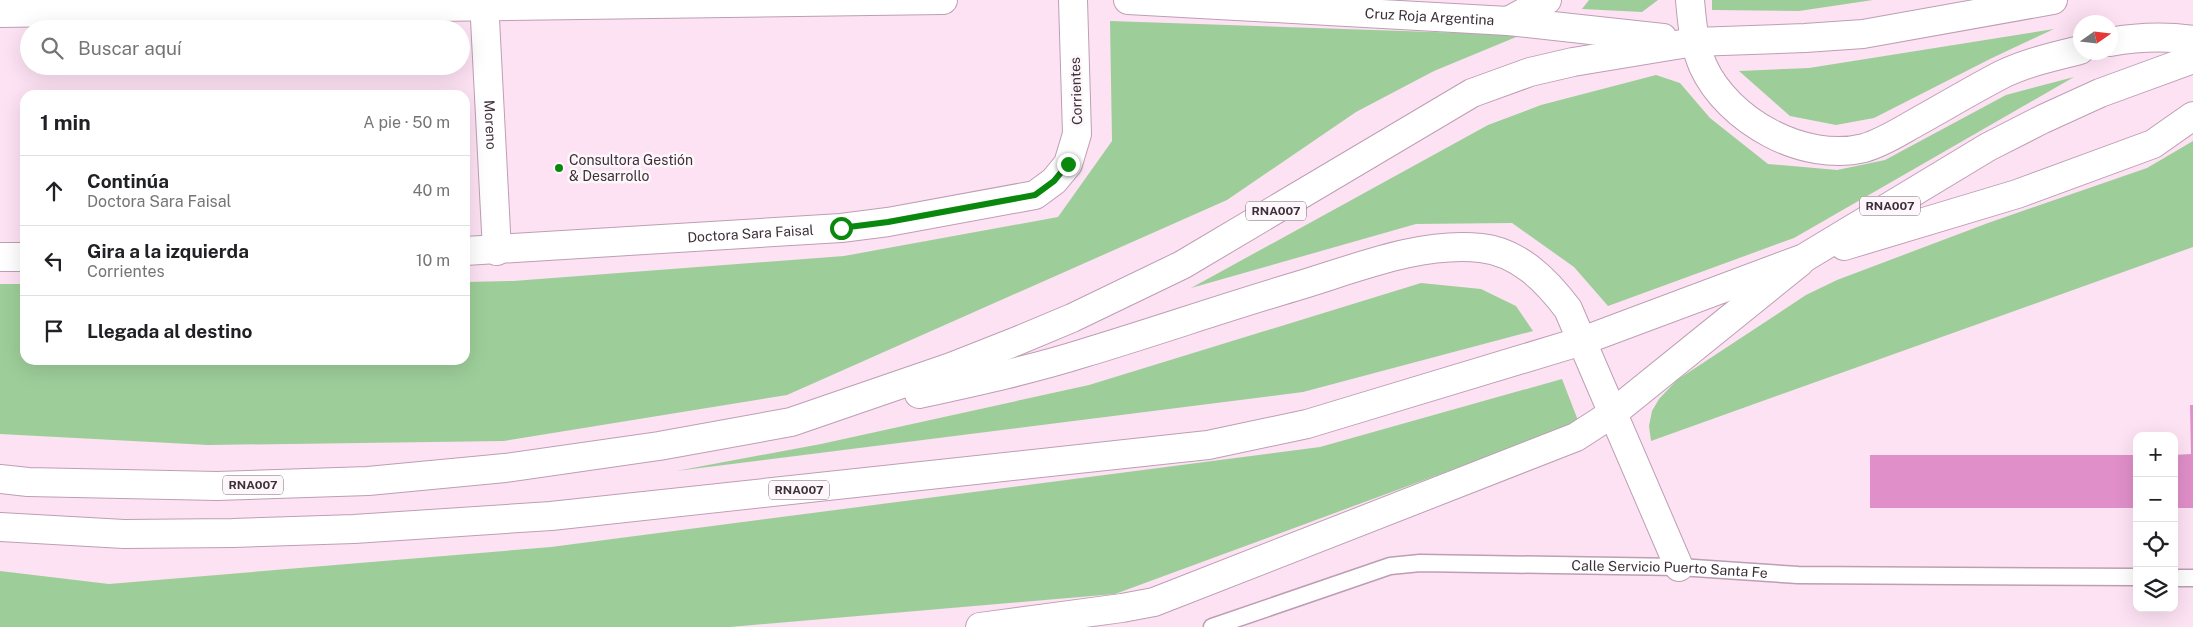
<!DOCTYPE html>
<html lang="es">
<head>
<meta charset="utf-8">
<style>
  :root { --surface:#fff; --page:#f6f6f6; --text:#202124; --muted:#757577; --line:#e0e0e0 }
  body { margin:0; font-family:"Public Sans",sans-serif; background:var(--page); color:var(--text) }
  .controls { position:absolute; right:15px; bottom:15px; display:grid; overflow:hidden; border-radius:10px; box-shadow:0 5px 20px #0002 }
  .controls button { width:45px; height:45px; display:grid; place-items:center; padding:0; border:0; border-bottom:1px solid var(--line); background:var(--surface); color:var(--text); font:25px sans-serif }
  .compass { position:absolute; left:2073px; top:15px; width:45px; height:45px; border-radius:50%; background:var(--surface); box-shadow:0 5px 20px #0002; rotate:76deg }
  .stop { position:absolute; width:15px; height:15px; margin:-11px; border:4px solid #0a880d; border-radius:50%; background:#fff }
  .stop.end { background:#0a880d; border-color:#fff; box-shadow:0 1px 5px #0008 }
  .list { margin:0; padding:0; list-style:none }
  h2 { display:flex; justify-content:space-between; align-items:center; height:65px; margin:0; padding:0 20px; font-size:21px }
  h2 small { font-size:16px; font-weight:400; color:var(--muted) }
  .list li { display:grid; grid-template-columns:32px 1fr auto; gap:15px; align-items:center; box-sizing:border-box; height:70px; padding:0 20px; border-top:1px solid var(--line) }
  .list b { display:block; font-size:19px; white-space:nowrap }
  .list p { margin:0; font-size:16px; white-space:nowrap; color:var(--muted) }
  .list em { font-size:16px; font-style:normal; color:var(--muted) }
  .icon { flex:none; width:28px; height:28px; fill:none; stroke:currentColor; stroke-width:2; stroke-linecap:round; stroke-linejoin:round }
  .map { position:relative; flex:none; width:2193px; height:627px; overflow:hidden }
  .search { position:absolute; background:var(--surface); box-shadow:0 5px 20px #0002; left:20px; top:20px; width:450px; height:55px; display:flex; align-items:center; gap:12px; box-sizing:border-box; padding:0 18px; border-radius:28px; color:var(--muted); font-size:19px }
  .panel { position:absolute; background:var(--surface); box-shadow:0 5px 20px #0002; left:20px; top:90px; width:450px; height:275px; border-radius:15px }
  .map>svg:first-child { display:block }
  .green { fill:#9dce99 }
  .building { fill:#e08fc9 }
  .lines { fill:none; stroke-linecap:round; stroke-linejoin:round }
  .service-casing { stroke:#bd9eb3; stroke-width:19 }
  .minor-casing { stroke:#bd9eb3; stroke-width:30 }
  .secondary-casing { stroke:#bd9eb3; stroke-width:30 }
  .trunk-casing { stroke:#bd9eb3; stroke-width:30 }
  .service { stroke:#fff; stroke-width:16 }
  .minor { stroke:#fff; stroke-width:28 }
  .secondary { stroke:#fff; stroke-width:28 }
  .trunk { stroke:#fff; stroke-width:28 }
  .route { stroke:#0a880d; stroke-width:6 }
  .poi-dot { fill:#0a880d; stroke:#fdf6fa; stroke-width:2 }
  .labels { text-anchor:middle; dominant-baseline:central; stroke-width:5; stroke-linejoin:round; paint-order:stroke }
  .shield { fill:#fdf6fa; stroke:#776b73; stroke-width:1 }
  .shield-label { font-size:12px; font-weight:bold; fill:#3d3039 }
  .street-label { font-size:14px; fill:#3d3039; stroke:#fdf6fa }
  .poi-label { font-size:14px; fill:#3d3039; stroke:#fdf6fa; text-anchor:start }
</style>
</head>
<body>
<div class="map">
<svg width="2193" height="627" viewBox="0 0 2193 627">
  <rect width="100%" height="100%" fill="#fde2f4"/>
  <g class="green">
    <polygon points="1589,0 1658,0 1642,12 1582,9"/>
    <polygon points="1712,0 1873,0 1799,11 1712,10"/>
    <polygon points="1110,21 1521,35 1434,71 1356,112 1227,200 787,395 504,441 208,445 0,434 0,284 25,284 25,360 465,360 465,282 513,281 844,256 1058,217 1112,141"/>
    <polygon points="2054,29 1992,58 1874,118 1836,125 1790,116 1739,71 1809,68"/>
    <polygon points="1656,75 1680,83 1710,118 1768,164 1837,170 1885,160 2006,95 2074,77 1794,238 1608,306 1574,267 1512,223 1416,224 1191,288 1488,125 1541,105"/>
    <polygon points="2193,141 2193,247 1651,441 1649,426 1652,411 1659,399 1677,380 1806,295 1837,280 1988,223 2147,168"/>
    <polygon points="1421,283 1481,289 1516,306 1533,331 1303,392 676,471 821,444 1089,385"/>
    <polygon points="1562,379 1579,423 1115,594 730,627 0,627 0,571 109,584 551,547 1320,447"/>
  </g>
  <g class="building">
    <polygon points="2190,405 2193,405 2193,508 2174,508 2174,455 2191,454"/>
    <rect x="1870" y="455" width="267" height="53"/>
  </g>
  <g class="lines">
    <defs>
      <g id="service">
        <polyline points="2174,578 2193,578"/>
        <path id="s1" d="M1212,627l178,-61 30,-3 259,4 119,8 339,2"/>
      </g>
      <g id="minor">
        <path id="s2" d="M484,0l13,251"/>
        <path id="s3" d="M1128,0l380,21 39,-21"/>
        <polyline points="0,13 943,0"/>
        <path id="s4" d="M465,251l376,-23 47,-6 147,-27 19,-14 14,-17 9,-30 -4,-134"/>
        <polyline points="0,257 25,257"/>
      </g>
      <polyline id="secondary" points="980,627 1122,608 1154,602 1576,437 1613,413 1800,262"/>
      <g id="trunk">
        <path d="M1690,0c2,23 4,45 13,66 25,55 101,97 161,82 18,-5 35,-16 51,-25 29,-16 57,-33 86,-48 24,-12 54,-19 79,-25"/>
        <polyline points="1508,21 1663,38"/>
        <path d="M2110,42c28,-5 55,-6 83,-2"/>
        <polyline points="1844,246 2017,194 2153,144 2193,116"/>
        <path d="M919,394c55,-12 111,-24 165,-41 70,-21 139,-45 210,-66 58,-17 126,-46 187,-39 38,4 66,33 87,61l111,258"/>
        <polyline points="0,479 28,482 217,486 368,481 505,468 659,446 791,422 951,367 1017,341 1072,318 1182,265 1472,93 1530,72 1573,62 1694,42 1805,38 1863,34 2053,0"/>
        <polyline points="0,527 124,534 233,533 354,529 551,516 1208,445 1307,424 1582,341 1804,258 1988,147 2043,119 2100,93 2193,59"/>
      </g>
    </defs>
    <use href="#service" class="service-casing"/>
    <use href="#minor" class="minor-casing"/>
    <use href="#secondary" class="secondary-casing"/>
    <use href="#trunk" class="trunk-casing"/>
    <use href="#service" class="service"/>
    <use href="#minor" class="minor"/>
    <use href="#secondary" class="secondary"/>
    <use href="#trunk" class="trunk"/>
  </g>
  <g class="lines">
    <polyline class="route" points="841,228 888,222 1035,195 1054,181 1068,164"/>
  </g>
  <circle class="poi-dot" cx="559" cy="168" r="5"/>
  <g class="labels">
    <g class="shield">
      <rect x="1860" y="196.5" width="60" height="19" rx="4"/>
      <rect x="1246" y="201.5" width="60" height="19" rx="4"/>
      <rect x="223" y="475.5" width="60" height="19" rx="4"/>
      <rect x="769" y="480.5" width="60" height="19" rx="4"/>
    </g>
    <g class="shield-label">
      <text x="1890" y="206">RNA007</text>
      <text x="1276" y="211">RNA007</text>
      <text x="253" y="485">RNA007</text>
      <text x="799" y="490">RNA007</text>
    </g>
    <g class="street-label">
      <text stroke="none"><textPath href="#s3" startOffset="302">Cruz Roja Argentina</textPath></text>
      <text transform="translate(1076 91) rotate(-92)">Corrientes</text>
      <text stroke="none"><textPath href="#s2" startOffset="125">Moreno</textPath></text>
      <text stroke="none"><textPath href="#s4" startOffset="286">Doctora Sara Faisal</textPath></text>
      <text stroke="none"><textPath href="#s1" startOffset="468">Calle Servicio Puerto Santa Fe</textPath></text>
    </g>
    <g class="poi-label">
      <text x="569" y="160">Consultora Gestión<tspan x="569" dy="16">&amp; Desarrollo</tspan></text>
    </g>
  </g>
</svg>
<div class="controls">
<button>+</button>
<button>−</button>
<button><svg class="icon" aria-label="locate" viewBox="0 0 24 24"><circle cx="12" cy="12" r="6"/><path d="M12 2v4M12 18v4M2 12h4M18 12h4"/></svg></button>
<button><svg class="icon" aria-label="layers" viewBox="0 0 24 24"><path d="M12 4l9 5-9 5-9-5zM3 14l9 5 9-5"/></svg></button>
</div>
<svg class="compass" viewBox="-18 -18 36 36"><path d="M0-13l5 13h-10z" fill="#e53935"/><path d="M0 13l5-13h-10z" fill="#757577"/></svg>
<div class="stop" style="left:841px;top:228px"></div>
<div class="stop end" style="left:1068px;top:164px"></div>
<div class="search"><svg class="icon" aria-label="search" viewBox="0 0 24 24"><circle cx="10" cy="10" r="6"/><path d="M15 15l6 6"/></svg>Buscar aquí</div>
<section class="panel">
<h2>1 min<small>A pie · 50 m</small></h2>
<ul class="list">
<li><svg class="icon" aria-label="ahead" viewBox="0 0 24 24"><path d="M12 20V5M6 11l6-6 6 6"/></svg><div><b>Continúa</b><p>Doctora Sara Faisal</p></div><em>40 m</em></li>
<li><svg class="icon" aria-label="left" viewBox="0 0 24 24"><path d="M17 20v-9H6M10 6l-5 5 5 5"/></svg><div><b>Gira a la izquierda</b><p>Corrientes</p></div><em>10 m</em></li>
<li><svg class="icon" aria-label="arrive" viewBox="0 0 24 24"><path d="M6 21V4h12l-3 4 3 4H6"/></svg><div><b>Llegada al destino</b></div></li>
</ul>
</section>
</div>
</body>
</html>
